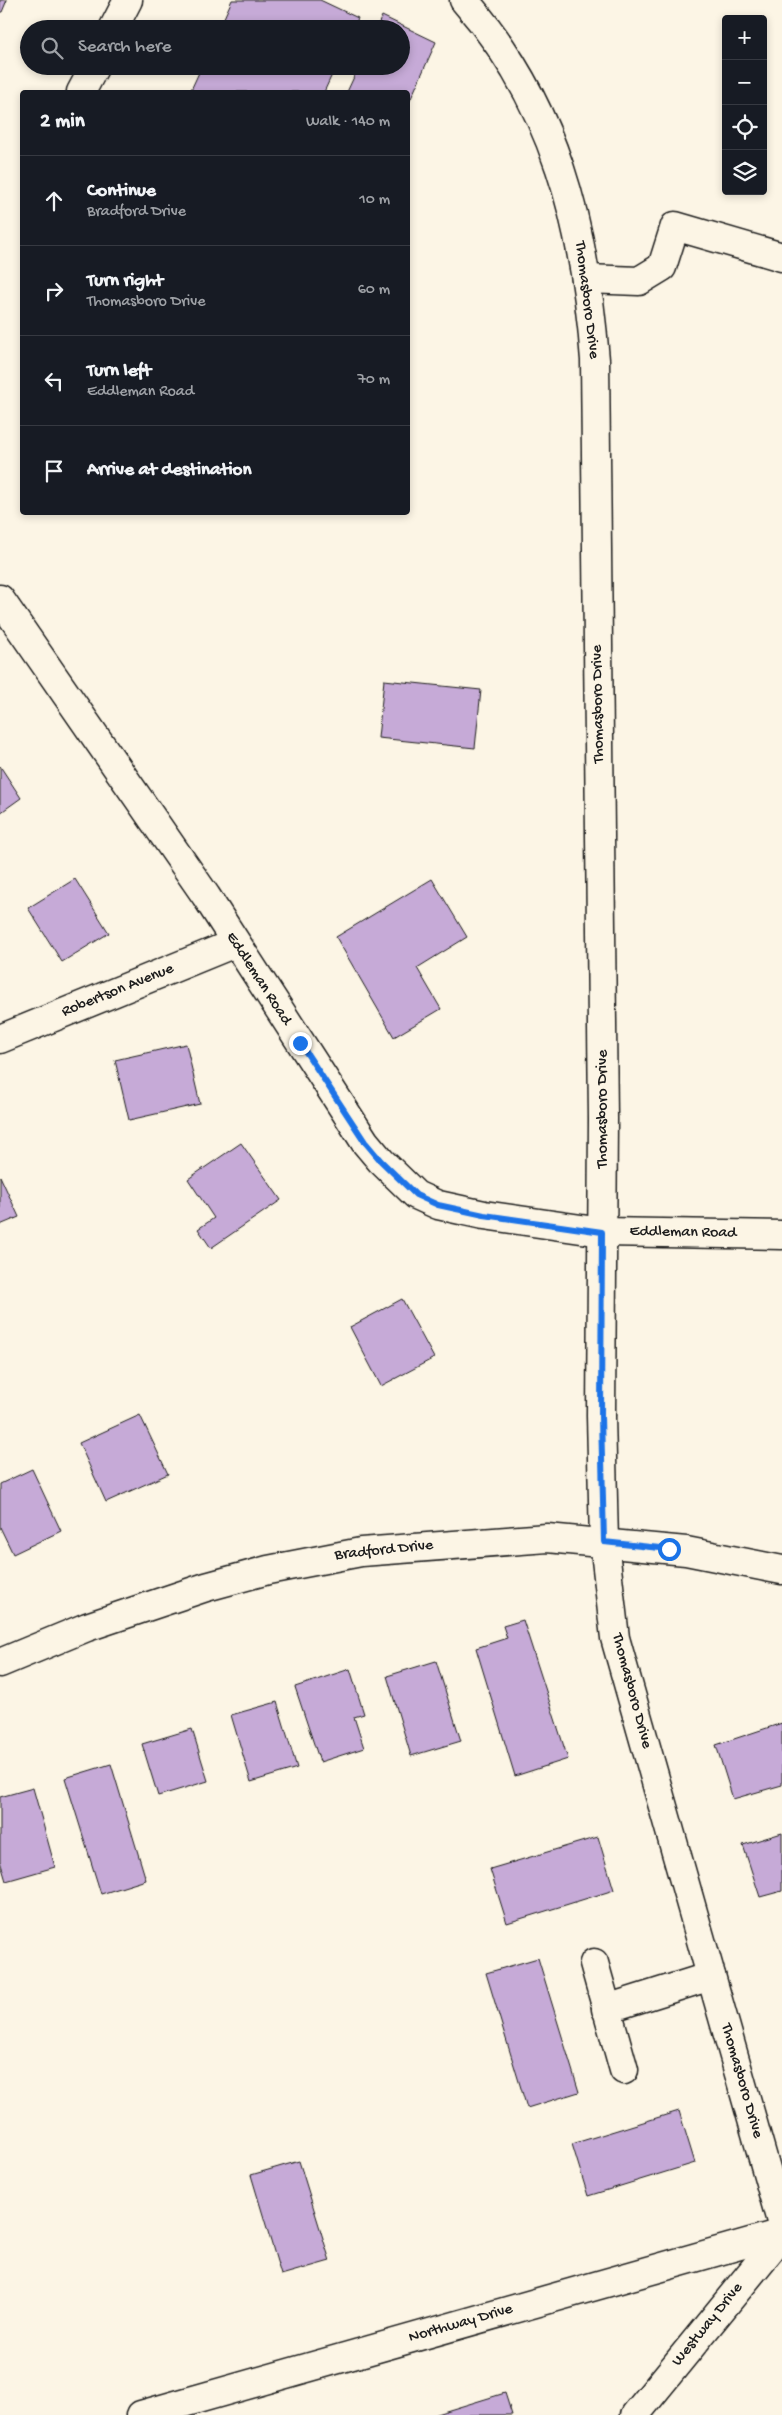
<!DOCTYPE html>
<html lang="en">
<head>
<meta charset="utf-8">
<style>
  :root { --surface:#171b24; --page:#20242c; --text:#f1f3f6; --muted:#9ea1a6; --line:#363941 }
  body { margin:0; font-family:"Gochi Hand",sans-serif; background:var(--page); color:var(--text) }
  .controls { position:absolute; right:15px; top:15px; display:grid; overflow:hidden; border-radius:5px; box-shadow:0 2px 8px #0003 }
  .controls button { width:45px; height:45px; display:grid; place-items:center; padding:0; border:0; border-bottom:1px solid var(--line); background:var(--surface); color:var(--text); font:25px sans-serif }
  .stop { position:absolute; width:15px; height:15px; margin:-11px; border:4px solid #1a73e8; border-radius:50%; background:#fff }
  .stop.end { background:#1a73e8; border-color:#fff; box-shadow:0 1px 5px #0008 }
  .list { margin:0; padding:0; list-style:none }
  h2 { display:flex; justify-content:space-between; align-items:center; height:65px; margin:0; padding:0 20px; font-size:21px }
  h2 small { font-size:16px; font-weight:400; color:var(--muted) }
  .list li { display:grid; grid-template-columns:32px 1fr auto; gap:15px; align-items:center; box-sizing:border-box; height:90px; padding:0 20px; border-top:1px solid var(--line) }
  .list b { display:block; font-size:19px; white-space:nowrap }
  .list p { margin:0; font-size:16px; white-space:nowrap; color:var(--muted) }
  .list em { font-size:16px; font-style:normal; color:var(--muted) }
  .icon { flex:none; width:28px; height:28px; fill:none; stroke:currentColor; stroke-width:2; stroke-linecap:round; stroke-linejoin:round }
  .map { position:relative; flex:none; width:782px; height:2415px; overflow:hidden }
  .search { position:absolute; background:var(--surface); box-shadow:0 2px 8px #0003; left:20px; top:20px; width:390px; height:55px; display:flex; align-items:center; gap:12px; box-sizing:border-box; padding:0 18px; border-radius:28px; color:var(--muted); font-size:19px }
  .panel { position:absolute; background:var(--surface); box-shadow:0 2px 8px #0003; left:20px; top:90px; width:390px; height:425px; border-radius:5px }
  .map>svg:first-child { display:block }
  .building { fill:#c6aad7; stroke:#1c1c1c }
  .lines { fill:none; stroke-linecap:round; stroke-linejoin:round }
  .minor-casing { stroke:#1c1c1c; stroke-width:31 }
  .minor { stroke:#fcf5e5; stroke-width:28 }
  .route { stroke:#1a73e8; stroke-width:6 }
  .labels { text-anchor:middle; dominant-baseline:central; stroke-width:4; stroke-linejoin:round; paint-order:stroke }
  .street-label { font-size:16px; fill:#1c1c1c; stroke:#fcf5e5 }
</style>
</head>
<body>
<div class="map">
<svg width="782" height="2415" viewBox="0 0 782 2415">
  <rect width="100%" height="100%" fill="#fcf5e5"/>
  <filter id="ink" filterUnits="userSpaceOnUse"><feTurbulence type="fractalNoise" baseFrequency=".02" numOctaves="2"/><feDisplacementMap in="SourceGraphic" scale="10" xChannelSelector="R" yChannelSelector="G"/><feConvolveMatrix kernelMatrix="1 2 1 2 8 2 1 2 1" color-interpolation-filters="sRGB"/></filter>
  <g filter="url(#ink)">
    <g class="building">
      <polygon points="0,0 7,0 2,12 0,12"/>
      <polygon points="232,0 320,0 358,18 353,29 219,29"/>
      <polygon points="382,16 436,42 408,105 408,92 347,92 359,66 401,66 401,29 376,29"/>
      <polygon points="202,66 336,66 324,92 190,92"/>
      <polygon points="384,680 481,690 475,748 378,738"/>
      <polygon points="0,766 21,798 0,813"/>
      <polygon points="75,879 109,933 62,962 28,908"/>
      <polygon points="432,879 467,937 417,968 441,1009 394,1037 336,937"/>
      <polygon points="186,1044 200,1104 129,1120 115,1060"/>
      <polygon points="241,1143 281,1200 211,1248 198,1229 214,1218 188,1179"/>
      <polygon points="0,1176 19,1217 0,1225"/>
      <polygon points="402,1299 434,1358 381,1386 350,1327"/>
      <polygon points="140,1415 168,1474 106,1502 79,1443"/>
      <polygon points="32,1469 61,1531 13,1554 0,1527 0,1484"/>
      <polygon points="523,1620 568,1759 515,1776 476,1648 507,1638 503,1626"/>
      <polygon points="436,1661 461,1741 411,1756 387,1676"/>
      <polygon points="350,1669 364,1714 354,1717 364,1748 320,1762 295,1687"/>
      <polygon points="277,1702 297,1768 251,1782 231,1715"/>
      <polygon points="782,1723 782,1785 733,1799 716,1745"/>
      <polygon points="192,1729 208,1781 158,1796 142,1744"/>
      <polygon points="111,1764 146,1880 101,1894 65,1778"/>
      <polygon points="33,1788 55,1867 6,1881 0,1861 0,1797"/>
      <polygon points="782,1833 782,1891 760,1897 743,1845"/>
      <polygon points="598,1837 614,1890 507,1923 490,1869"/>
      <polygon points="538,1958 579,2092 527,2108 486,1973"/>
      <polygon points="679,2111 695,2163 588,2196 572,2144"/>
      <polygon points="299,2161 330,2261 281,2275 251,2175"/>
      <polygon points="505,2393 512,2415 433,2415"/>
    </g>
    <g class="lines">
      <defs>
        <g id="minor">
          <path d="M464,0c91,103 121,226 131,360l8,759 -2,297 3,126 11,96 167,587"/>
          <polyline points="113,29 128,0"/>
          <polyline points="81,92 95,66"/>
          <polyline points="586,279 639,281 662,267 675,226 782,257"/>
          <polyline points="0,599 206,896 365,1142 381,1161 416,1195 438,1205 484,1215 602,1232 782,1235"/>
          <polyline points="0,1039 235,943"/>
          <polyline points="0,1663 87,1627 206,1587 268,1570 361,1552 547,1538 686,1551 782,1570"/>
          <polyline points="594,1963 624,2070"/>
          <polyline points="606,2009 711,1976"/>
          <polyline points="141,2415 782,2233"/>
          <polyline points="635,2415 782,2235"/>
        </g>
      </defs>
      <use href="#minor" class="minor-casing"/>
      <use href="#minor" class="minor"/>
    </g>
  </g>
  <g class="lines" filter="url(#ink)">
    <polyline class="route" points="300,1043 365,1142 381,1161 416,1195 438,1205 484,1215 602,1232 601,1416 604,1542 669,1549"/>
  </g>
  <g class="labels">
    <g class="street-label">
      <text transform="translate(586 300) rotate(83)">Thomasboro Drive</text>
      <text transform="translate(599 704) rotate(-91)">Thomasboro Drive</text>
      <text transform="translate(258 979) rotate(57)">Eddleman Road</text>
      <text transform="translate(118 991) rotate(-22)">Robertson Avenue</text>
      <text transform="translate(603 1109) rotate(-90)">Thomasboro Drive</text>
      <text transform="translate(683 1233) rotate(1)">Eddleman Road</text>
      <text transform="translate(384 1551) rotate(-6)">Bradford Drive</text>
      <text transform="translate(631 1691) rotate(75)">Thomasboro Drive</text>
      <text transform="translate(741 2081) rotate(74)">Thomasboro Drive</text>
      <text transform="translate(461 2324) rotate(-16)">Northway Drive</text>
      <text transform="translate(708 2325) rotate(-51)">Westway Drive</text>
    </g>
  </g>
</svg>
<div class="controls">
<button>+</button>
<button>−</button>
<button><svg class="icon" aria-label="locate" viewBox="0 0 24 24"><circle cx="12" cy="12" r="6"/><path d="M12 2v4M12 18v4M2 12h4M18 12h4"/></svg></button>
<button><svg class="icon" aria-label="layers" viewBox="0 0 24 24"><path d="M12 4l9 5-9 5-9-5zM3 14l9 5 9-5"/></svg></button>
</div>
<div class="stop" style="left:669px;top:1549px"></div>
<div class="stop end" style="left:300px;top:1043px"></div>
<div class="search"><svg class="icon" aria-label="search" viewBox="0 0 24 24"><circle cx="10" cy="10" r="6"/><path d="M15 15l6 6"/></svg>Search here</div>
<section class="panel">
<h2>2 min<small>Walk · 140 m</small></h2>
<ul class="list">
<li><svg class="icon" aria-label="ahead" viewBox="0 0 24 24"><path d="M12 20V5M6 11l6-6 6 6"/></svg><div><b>Continue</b><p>Bradford Drive</p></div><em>10 m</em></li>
<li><svg class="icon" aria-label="right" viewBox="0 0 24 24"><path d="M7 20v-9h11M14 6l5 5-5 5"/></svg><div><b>Turn right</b><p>Thomasboro Drive</p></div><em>60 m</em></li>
<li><svg class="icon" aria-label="left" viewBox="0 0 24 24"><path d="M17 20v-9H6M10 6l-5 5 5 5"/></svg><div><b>Turn left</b><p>Eddleman Road</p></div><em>70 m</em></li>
<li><svg class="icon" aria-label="arrive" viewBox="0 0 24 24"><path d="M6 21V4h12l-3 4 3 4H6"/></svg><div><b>Arrive at destination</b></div></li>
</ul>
</section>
</div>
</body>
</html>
